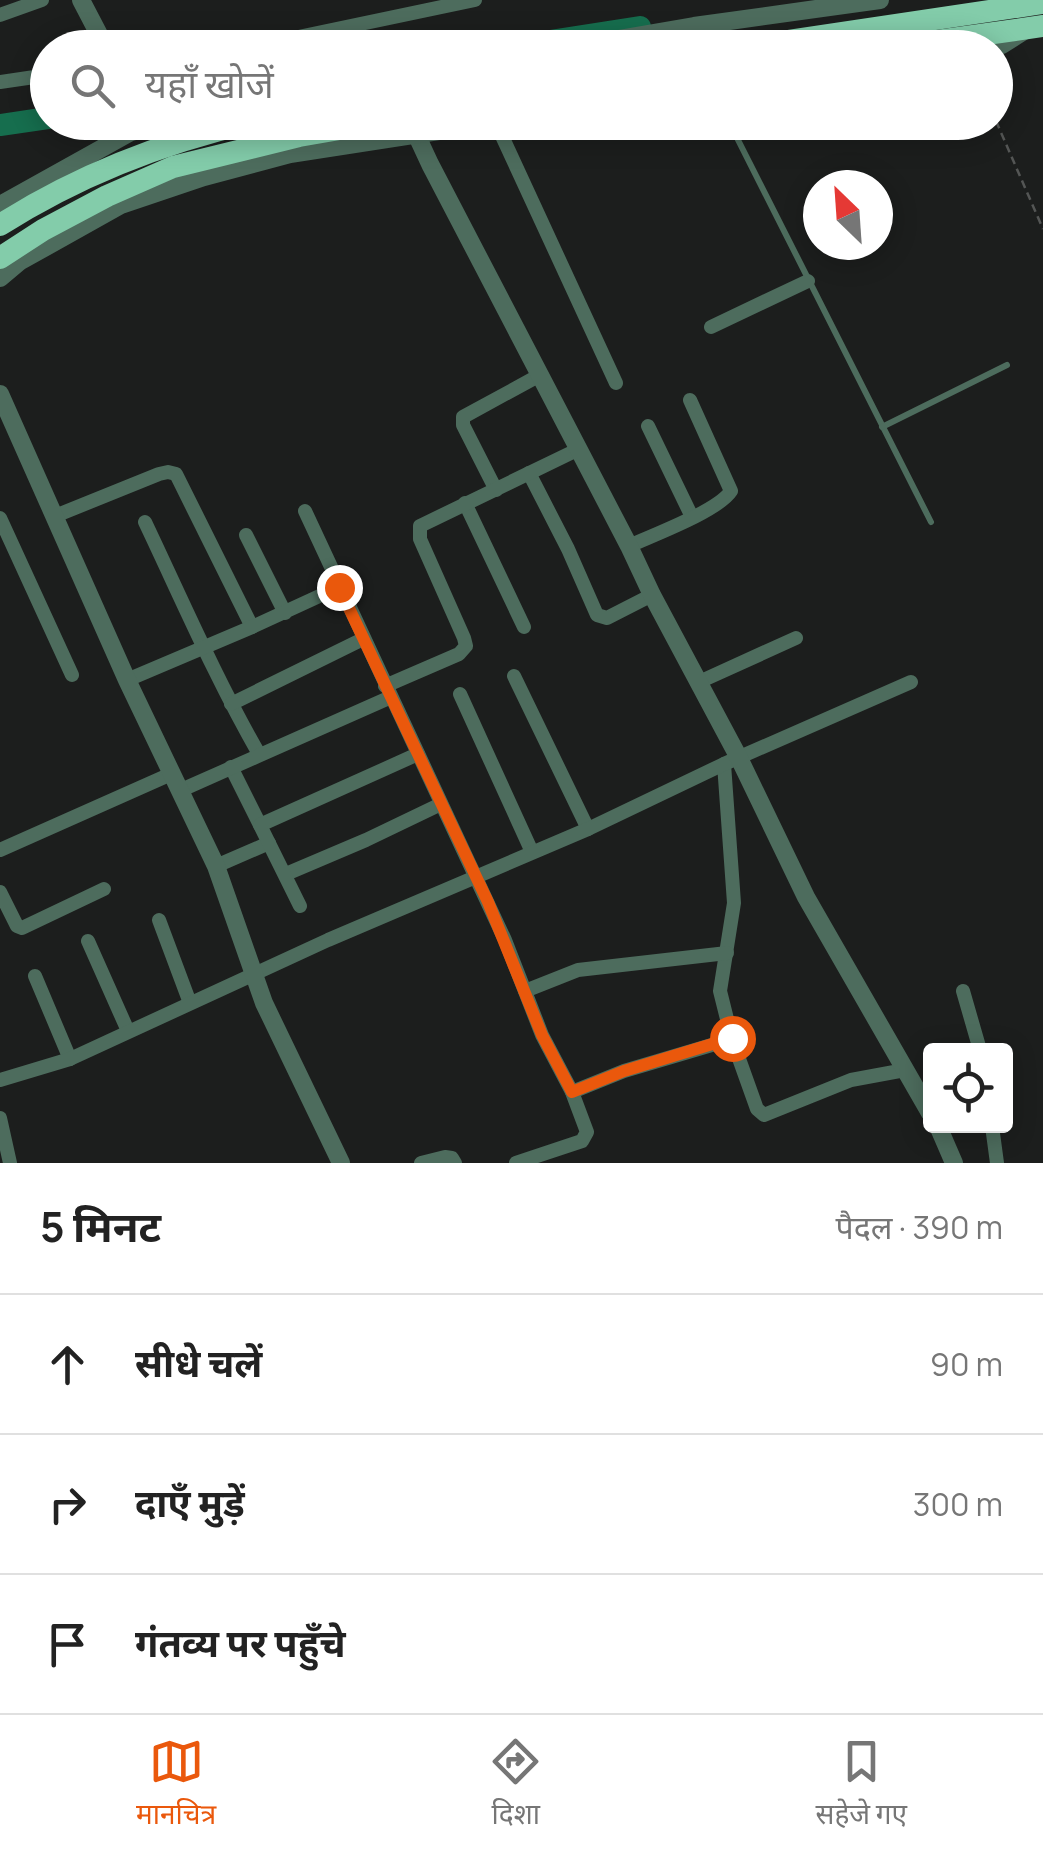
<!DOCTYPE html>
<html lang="hi">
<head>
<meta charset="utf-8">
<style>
  :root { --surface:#fff; --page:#f6f6f6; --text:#222; --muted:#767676; --line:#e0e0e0; --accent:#ea580c }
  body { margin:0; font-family:Manrope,"Noto Sans Devanagari",sans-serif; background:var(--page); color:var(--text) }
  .controls { position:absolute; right:30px; bottom:30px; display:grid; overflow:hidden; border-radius:10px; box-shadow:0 5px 25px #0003 }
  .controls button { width:90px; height:90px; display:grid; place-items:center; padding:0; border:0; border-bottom:2px solid var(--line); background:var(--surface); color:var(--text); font:50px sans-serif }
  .compass { position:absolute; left:803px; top:170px; width:90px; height:90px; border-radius:50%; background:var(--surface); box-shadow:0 5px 25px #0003; rotate:335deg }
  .stop { position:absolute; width:30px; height:30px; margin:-22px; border:8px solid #ea580c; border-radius:50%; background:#fff }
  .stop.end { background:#ea580c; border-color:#fff; box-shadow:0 2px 10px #0008 }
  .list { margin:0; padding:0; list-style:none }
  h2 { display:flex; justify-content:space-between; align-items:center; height:130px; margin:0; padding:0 40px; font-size:42px }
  h2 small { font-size:32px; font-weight:400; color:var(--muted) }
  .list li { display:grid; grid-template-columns:65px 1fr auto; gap:30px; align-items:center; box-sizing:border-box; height:140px; padding:0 40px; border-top:2px solid var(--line) }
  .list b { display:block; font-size:38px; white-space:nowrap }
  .list em { font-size:32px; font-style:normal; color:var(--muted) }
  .icon { flex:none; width:55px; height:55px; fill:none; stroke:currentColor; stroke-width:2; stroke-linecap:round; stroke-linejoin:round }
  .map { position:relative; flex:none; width:1043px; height:1163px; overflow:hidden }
  .search { position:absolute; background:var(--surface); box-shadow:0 5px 25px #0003; left:30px; right:30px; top:30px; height:110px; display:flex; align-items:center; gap:25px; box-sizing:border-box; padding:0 35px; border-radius:55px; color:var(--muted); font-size:38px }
  .sheet { height:550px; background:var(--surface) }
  nav { display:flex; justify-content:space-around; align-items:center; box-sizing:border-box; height:140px; border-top:2px solid var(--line); background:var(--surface); font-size:28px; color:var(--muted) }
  nav a { display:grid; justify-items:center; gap:5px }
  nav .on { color:var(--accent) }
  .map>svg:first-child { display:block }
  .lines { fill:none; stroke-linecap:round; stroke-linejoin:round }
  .river { stroke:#166e4e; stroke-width:22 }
  .path { stroke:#545655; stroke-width:2.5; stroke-dasharray:8 5; stroke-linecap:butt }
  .service { stroke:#4d6c5d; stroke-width:6 }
  .minor { stroke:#4d6c5d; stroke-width:14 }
  .tertiary { stroke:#4d6c5d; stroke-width:18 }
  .trunk { stroke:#83ccaa; stroke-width:22 }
  .route { stroke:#ea580c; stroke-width:12 }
</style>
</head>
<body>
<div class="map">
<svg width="1043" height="1163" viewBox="0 0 1043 1163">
  <rect width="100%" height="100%" fill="#1c1e1d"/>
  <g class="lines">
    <g class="river">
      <polyline points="506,48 640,27"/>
      <polyline points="0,125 48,118"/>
    </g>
    <polyline class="path" points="996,121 1043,229"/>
    <g class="service">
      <polyline points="729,122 931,522"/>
      <polyline points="882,427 1007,365"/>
    </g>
    <g class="minor">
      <polyline points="0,15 42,0"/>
      <polyline points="246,48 475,0"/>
      <polyline points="0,82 48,75"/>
      <polyline points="496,123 616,383"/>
      <polyline points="711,327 808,281"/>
      <polyline points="648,426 692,517"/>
      <polyline points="529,473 568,549 597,615 607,618 652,595"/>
      <polyline points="496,490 463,425 463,417 540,375"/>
      <polyline points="465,503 524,627"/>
      <polyline points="305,511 505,940 542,1035 572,1092 587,1132 582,1141 516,1163"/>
      <polyline points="55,516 159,474 168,472 176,474 252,627"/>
      <polyline points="0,518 72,675"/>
      <path d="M145,522c37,78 71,157 114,232"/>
      <polyline points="246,535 285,613"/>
      <path d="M629,546c24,-11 89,-35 102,-55l-41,-91"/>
      <polyline points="514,676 588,829"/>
      <polyline points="127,680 252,627 339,587"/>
      <polyline points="699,682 796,638"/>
      <polyline points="385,686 459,654 466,646 464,638 420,539 420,526 579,449"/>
      <polyline points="460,694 532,852"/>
      <polyline points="231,704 363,639"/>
      <polyline points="724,764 734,903 720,991 732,1039 757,1109 764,1115 851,1080 905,1070"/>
      <polyline points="231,767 260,825"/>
      <polyline points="179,791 391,697"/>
      <polyline points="0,850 171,774"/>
      <polyline points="216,866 269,843"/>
      <polyline points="286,874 366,840 441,804"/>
      <polyline points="0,892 17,926 22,928 104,889"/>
      <polyline points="300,906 260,825 418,754"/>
      <polyline points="159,920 190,1003"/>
      <polyline points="88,941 128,1031"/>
      <polyline points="35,976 70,1059"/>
      <polyline points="525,991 578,970 727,953"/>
      <polyline points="963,991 980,1050"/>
      <polyline points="0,1080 70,1059 328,940 588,829 724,764 911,682"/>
      <polyline points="572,1092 624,1071 732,1039"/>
      <polyline points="0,1118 10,1163"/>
      <polyline points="992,1126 997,1163"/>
      <polyline points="421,1163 445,1157 452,1158 455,1163"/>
    </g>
    <g class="tertiary">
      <polyline points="81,0 106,48"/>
      <polyline points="566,48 694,26 880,0"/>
      <polyline points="989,48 1002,45 1024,31"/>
      <polyline points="417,136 430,164 629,546 652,595 739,758 806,897 930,1113"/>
      <polyline points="0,205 131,132 168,122"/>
      <polyline points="0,278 19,262 121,205 204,177 290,154 497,122"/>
      <polyline points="0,394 127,680 216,866 264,1003 341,1163"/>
      <polyline points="938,1126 954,1163"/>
    </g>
    <g class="trunk">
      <polyline points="741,48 1043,3"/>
      <polyline points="887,48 1043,26"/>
      <path d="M0,225c77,-49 161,-82 251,-103"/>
      <polyline points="0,258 43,230 107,196 173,167 299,136 380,122"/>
    </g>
  </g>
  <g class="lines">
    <polyline class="route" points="339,587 488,902 542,1035 572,1092 624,1071 732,1038"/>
  </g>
</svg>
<div class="controls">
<button><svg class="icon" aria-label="locate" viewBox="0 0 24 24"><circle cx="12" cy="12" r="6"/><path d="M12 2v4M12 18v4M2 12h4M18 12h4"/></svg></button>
</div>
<svg class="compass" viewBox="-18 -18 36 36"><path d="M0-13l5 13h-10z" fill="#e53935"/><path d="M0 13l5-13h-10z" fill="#767676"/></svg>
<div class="stop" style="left:732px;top:1038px"></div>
<div class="stop end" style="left:339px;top:587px"></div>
<div class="search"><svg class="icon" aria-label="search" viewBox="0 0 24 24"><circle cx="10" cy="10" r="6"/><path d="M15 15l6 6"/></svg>यहाँ खोजें</div>
</div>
<section class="sheet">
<h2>5 मिनट<small>पैदल · 390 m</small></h2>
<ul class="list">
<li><svg class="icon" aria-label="ahead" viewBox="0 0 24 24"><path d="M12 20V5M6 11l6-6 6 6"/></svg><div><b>सीधे चलें</b></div><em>90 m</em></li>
<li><svg class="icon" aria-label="right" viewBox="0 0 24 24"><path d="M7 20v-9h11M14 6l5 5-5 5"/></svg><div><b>दाएँ मुड़ें</b></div><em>300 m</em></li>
<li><svg class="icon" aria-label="arrive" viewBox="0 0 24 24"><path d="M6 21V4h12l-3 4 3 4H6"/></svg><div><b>गंतव्य पर पहुँचे</b></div></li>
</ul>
</section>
<nav>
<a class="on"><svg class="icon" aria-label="map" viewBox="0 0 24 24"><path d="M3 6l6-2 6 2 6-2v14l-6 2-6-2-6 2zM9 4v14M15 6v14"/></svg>मानचित्र</a>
<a><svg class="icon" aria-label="directions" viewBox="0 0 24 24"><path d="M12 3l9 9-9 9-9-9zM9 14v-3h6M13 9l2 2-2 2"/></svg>दिशा</a>
<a><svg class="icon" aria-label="saved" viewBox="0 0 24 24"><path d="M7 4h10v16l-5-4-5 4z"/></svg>सहेजे गए</a>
</nav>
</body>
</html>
